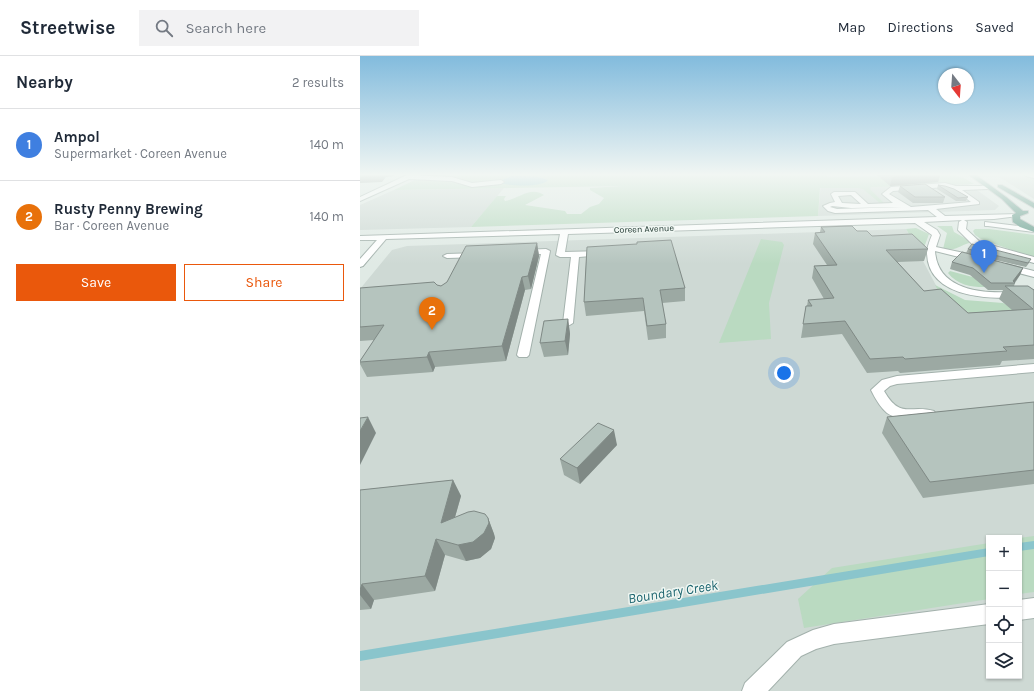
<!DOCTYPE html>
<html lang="en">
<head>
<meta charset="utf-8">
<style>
  :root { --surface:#fff; --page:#f2f2f3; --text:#1f2937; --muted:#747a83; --line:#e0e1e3; --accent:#ea580c }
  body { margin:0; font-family:Karla,sans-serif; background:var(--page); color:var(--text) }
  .controls { position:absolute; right:12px; bottom:12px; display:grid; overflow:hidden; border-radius:0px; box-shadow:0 1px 3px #0004 }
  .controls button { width:36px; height:36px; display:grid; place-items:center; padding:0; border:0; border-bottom:1px solid var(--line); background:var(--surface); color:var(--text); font:20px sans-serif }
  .compass { position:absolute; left:578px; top:12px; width:36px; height:36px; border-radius:50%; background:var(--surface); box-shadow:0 1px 3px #0004; rotate:163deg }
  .you { position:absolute; left:424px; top:317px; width:14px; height:14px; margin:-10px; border:3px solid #fff; border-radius:50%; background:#1a73e8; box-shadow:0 0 0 6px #1a73e833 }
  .badge { display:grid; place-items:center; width:26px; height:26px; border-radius:50%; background:var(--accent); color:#fff; font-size:13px; font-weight:700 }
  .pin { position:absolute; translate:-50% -33px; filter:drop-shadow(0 1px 2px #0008) }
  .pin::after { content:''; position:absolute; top:21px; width:14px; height:12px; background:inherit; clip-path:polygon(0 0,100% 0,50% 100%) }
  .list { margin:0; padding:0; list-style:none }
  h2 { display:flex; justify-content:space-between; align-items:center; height:52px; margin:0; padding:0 16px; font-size:17px }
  h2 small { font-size:13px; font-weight:400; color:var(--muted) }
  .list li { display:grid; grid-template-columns:26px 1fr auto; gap:12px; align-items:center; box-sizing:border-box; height:72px; padding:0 16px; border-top:1px solid var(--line) }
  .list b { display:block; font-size:15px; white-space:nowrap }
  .list p { margin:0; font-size:13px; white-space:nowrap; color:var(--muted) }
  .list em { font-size:13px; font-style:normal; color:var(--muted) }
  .actions { display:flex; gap:8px; padding:12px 16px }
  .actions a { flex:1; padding:9px 0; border:1px solid var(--accent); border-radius:0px; text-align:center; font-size:14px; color:var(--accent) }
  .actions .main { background:var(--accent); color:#fff }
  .icon { flex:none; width:22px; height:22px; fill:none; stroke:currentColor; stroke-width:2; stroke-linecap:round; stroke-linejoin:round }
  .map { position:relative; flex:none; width:674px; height:635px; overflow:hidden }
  header { display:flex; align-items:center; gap:24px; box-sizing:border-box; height:56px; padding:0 20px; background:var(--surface); border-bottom:1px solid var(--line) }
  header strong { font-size:19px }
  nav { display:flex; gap:22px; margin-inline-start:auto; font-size:14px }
  .search { width:280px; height:36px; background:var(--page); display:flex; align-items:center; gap:10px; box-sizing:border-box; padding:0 14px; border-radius:0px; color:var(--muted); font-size:15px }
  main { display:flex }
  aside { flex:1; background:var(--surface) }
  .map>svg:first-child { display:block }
  .built { fill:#ced9d4; fill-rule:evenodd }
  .green { fill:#badac1 }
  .water { fill:#8ac5cc }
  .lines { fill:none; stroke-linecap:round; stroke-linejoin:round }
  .stream { fill:#8ac5cc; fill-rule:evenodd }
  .minor-casing { stroke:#a3b1ac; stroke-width:2 }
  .major-casing { stroke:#bdc4c2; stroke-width:2 }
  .minor { fill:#fff; fill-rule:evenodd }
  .major { fill:#679d8d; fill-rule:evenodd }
  .wall { fill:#9ca9a3 }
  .shaded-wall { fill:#7f8985 }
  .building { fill:#b5c4be; stroke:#7f8985 }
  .labels { text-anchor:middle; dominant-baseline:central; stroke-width:3; stroke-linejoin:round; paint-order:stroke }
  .far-street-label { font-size:9px; fill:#223932; stroke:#f0f7f3 }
  .near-water-label { font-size:14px; font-style:italic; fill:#206771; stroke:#f0f7f3 }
</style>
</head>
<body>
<header>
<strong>Streetwise</strong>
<div class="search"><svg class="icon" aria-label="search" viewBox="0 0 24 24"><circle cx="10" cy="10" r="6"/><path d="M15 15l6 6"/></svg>Search here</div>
<nav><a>Map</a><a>Directions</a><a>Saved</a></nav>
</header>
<main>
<aside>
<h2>Nearby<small>2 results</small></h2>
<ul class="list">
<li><span class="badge" style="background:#3f7fe0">1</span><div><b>Ampol</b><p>Supermarket · Coreen Avenue</p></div><em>140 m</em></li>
<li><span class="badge" style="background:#e8710a">2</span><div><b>Rusty Penny Brewing</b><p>Bar · Coreen Avenue</p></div><em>140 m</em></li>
</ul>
<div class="actions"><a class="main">Save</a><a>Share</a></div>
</aside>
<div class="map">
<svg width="674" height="635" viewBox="0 0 674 635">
  <rect width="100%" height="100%" fill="#e0eae5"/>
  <g class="built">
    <polygon points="463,119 596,119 639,150 635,154 458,160 461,127 462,127"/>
    <polygon points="636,119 674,119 674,143 644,124"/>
    <polygon points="144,132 111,171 0,174 0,149 34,134"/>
    <path d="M546,173l50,94 78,-4v372h-674v-402l32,-39 15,-4zM629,482h30v138h-30z"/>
  </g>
  <g class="green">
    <path d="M65,119h402v2l127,-2 10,3 10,6 -103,3 -1,2 15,15h-4l-18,-15 -5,-1h-38l-2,28 -347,11 26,-31h9l-2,3 1,2c14,-2 25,-15 39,-6l-19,10 40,6 2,3h14l9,-7 9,-3 5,-6 -14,-8v-2l33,-2 -229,4z"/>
    <path d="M577,170h15l2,6 16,9 -1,2c-10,3 -15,9 -26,6l4,-16z"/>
    <polygon points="556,172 569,178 561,200 546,173"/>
    <polygon points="615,173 629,173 674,179 674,202 621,183 615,179 613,175"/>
    <polygon points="401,183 422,186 424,189 409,247 411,283 359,287"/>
    <path d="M590,215l56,15c-20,1 -44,5 -58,-13z"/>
    <polygon points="575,229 605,244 643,247 674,263 596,267"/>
    <polygon points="674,480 674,536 659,538 659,482"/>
    <polygon points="629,487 629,543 444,572 438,543 472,512"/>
  </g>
  <path class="water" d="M152,120c11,0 26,-1 36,4 -6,8 -42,6 -51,2z"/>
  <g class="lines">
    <g class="stream">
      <polygon points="674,485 674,493 659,495 659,487"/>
      <polygon points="629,492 629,500 0,605 0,595"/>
    </g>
    <defs>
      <g id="minor">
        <polygon points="47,119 92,121 112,127 141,124 144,126 141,128 112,131 92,125 49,123 0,145 0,141"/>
        <polygon points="665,119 674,119 674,122 666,120"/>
        <path d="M585,127l11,3h34v2l-2,1 -26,1 17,12v2l-43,5 9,7 73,-2v2l-24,3 -30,1 3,2 -1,7 14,13 54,15v6l-60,-17 -16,-16 1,-8 3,-2 -38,2 13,8 3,5 -4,12 42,9 1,2 -4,3 -40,-10c3,47 65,43 99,39v6c-34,4 -106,6 -107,-43 0,-6 3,-13 5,-18l-17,-12 -347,11 -3,18 38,-1 4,2 -4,2 -24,2 -6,66 -5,3 -5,-3 8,-66h-11l-4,-2 4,-21 -174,5 -23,27 -3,1v-8l17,-19h-17v-4l577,-19 -9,-7 -93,3 -7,-2 -5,-5 7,-3 5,-1 -4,-8 3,-2h21l13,12 25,-1 -11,-9 9,-7zM585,131l9,2 17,13 -60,5 -22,-13 4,-3zM491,139l10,9 -19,-1 -4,-7zM472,150l19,2 51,-1 -65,2 -7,-2z"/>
        <polygon points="625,166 674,172 674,176 628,170 625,170"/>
        <polygon points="186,193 190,195 169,299 167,301 159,301 157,299 181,198 162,198 158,196 162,194"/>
        <polygon points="118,197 121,197 122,199 121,201 87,202 83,200 87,198"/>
        <polygon points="646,208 674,215 674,221 643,213 642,211"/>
        <path d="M674,308v8l-137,12 -7,2 -6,5c17,29 26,13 50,20l2,3 -2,3c-14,4 -35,4 -47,-4 -7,-6 -12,-15 -16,-23l11,-10 15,-4z"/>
        <polygon points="674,542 674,562 659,564 659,544"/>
        <polygon points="629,548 629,568 474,588 456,593 441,600 408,635 382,635 385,627 427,586 453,574 474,568"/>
      </g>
      <g id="major">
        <polygon points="609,119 616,119 646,141 663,155 668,155 668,157 660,160 660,163 674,171 674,176 660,171 653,166 652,159 656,157 642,143"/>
        <polygon points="638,129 642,129 674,147 674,152 638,131"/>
      </g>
    </defs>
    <use href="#minor" class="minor-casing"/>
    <use href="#major" class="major-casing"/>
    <use href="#minor" class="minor"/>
    <use href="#major" class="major"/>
  </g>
  <g class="wall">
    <polygon points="517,119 580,119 578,126 530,130"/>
    <polygon points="578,129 608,141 606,145 596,145 577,133"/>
    <polygon points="540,130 585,141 583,147 553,147 538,136"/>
    <polygon points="461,171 497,175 512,180 568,193 564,205 537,206 564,235 608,257 652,254 639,243 643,234 628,234 610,219 590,213 592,206 663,212 660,219 655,227 654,230 674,234 674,303 642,305 640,309 540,317 538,315 507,317 482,278 441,282 446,250 447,250 448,244 464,243 452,222 454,210 467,209 453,188 455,177 460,176"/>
    <polygon points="177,187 179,200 171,233 165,234 146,305 75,311 73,316 7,321 0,308 0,305 14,284 0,285 0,233 77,229 81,230"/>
    <polygon points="227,191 325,232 325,245 302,247 306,268 306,282 288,284 284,255 226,260 224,246"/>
    <polygon points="608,193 669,207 666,211 606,197"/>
    <polygon points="208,263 210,278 208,299 184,301 180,287"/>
    <polygon points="674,346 674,428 563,442 522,377 527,361"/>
    <polygon points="257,389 220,428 204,419 200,403"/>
    <polygon points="93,424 101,440 95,461 128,462 134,478 135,482 131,493 120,502 106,505 85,499 75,535 14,544 11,553 0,554 0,434"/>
  </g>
  <g class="shaded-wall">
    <polygon points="20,119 34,119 34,120 26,121 22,126 0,127 0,121"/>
    <polygon points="556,119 580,119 578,126 530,130 532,121"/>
    <polygon points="177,187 179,200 171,233 168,220"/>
    <polygon points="663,212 660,219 654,227 653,225"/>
    <polygon points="162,221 165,234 146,305 142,290"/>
    <polygon points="208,263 210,278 208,299 205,285"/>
    <polygon points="69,296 75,311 73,316 67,301"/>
    <polygon points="8,361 16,377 0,409 0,375"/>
    <polygon points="254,374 257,389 220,428 217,412"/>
    <polygon points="93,424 101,440 89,482 81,467"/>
    <polygon points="128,462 134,478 135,482 131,493 120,502 106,505 98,489"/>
    <polygon points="76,483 85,499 75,535 65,520"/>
    <polygon points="2,528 14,544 11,553 0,539 0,534"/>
  </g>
  <g class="building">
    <polygon points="0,119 20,119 0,121"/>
    <polygon points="530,119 556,119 532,121"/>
    <polygon points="565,128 585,141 555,141 540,130"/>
    <polygon points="578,129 585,130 594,133 608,141 598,142"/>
    <polygon points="492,170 497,175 507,175 512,180 552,178 568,193 526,194 564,235 581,233 608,257 673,253 645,230 668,230 674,234 674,289 643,291 647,295 545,303 543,301 510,303 485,265 443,268 446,250 452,250 448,244 474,242 454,210 477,209 455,177 465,176 461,171"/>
    <polygon points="311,184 325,232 300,234 306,268 287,270 283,242 224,246 227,191 277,188 277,186"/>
    <polygon points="177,187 168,220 162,221 142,290 69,296 67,301 0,306 0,305 24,269 0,271 0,232 74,226 77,229 81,230 87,226 106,190"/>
    <polygon points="612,188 671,203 668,207 608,193"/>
    <polygon points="602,196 663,212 653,225 655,227 631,227 613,212 592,206"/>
    <polygon points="208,263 205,285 180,287 184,265"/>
    <polygon points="674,346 674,414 570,426 527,361"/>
    <polygon points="8,361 0,375 0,362"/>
    <polygon points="238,367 254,374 217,412 200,403"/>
    <polygon points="93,424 81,467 108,456 114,455 125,458 128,462 129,467 124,477 113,486 98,489 76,483 65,520 2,528 0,534 0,434"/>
  </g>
  <linearGradient id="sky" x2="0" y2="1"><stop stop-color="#82bbdd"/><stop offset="0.57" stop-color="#f1f6f3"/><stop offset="1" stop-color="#f1f6f3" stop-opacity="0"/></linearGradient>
  <rect width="674" height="208" fill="url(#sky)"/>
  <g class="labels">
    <g class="far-street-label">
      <text transform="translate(284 173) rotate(-2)">Coreen Avenue</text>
    </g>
    <g class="near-water-label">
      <text transform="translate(313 536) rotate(-9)">Boundary Creek</text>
    </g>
  </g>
</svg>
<div class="controls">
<button>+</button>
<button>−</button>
<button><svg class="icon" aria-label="locate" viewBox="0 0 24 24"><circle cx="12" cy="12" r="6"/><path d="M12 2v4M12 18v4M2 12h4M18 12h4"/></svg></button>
<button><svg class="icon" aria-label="layers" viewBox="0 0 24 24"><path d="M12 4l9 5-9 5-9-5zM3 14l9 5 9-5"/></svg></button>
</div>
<svg class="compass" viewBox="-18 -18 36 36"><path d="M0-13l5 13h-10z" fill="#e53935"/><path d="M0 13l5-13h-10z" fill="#747a83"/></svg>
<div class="you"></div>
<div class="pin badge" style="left:624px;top:217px;background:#3f7fe0">1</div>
<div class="pin badge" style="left:72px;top:274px;background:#e8710a">2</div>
</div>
</main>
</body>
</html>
